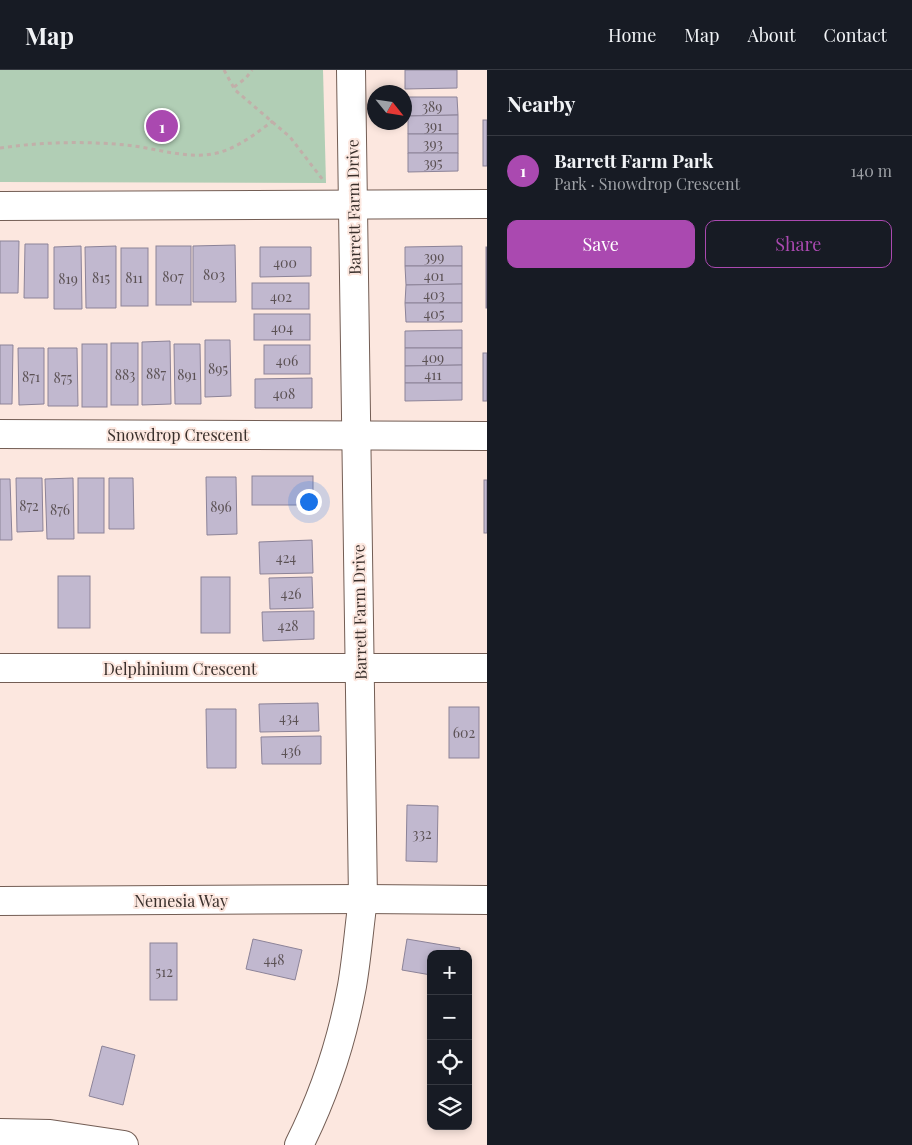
<!DOCTYPE html>
<html lang="en">
<head>
<meta charset="utf-8">
<style>
  :root { --surface:#171b24; --page:#20242c; --text:#f1f3f6; --muted:#9ea1a6; --line:#363941; --accent:#aa49b0 }
  body { margin:0; font-family:"Playfair Display",serif; background:var(--page); color:var(--text) }
  .controls { position:absolute; right:15px; bottom:15px; display:grid; overflow:hidden; border-radius:10px; box-shadow:0 2px 8px #0003 }
  .controls button { width:45px; height:45px; display:grid; place-items:center; padding:0; border:0; border-bottom:1px solid var(--line); background:var(--surface); color:var(--text); font:25px sans-serif }
  .compass { position:absolute; left:367px; top:15px; width:45px; height:45px; border-radius:50%; background:var(--surface); box-shadow:0 2px 8px #0003; rotate:120deg }
  .you { position:absolute; left:308px; top:431px; width:18px; height:18px; margin:-12px; border:4px solid #fff; border-radius:50%; background:#1a73e8; box-shadow:0 0 0 8px #1a73e833 }
  .badge { display:grid; place-items:center; width:32px; height:32px; border-radius:50%; background:var(--accent); color:#fff; font-size:16px; font-weight:700 }
  .pin { position:absolute; translate:-50% -50%; border:2px solid #fff; box-shadow:0 1px 5px #0006 }
  .list { margin:0; padding:0; list-style:none }
  h2 { display:flex; justify-content:space-between; align-items:center; height:65px; margin:0; padding:0 20px; font-size:21px }
  h2 small { font-size:16px; font-weight:400; color:var(--muted) }
  .list li { display:grid; grid-template-columns:32px 1fr auto; gap:15px; align-items:center; box-sizing:border-box; height:70px; padding:0 20px; border-top:1px solid var(--line) }
  .list b { display:block; font-size:19px; white-space:nowrap }
  .list p { margin:0; font-size:16px; white-space:nowrap; color:var(--muted) }
  .list em { font-size:16px; font-style:normal; color:var(--muted) }
  .actions { display:flex; gap:10px; padding:15px 20px }
  .actions a { flex:1; padding:11px 0; border:1px solid var(--accent); border-radius:10px; text-align:center; font-size:18px; color:var(--accent) }
  .actions .main { background:var(--accent); color:#fff }
  .icon { flex:none; width:28px; height:28px; fill:none; stroke:currentColor; stroke-width:2; stroke-linecap:round; stroke-linejoin:round }
  .map { position:relative; flex:none; width:487px; height:1075px; overflow:hidden }
  header { display:flex; align-items:center; gap:30px; box-sizing:border-box; height:70px; padding:0 25px; background:var(--surface); border-bottom:1px solid var(--line) }
  header strong { font-size:24px }
  nav { display:flex; gap:28px; margin-inline-start:auto; font-size:18px }
  main { display:flex }
  aside { flex:1; background:var(--surface) }
  .map>svg:first-child { display:block }
  .green { fill:#b1ceb5 }
  .building { fill:#c1b8cf; stroke:#8c8398 }
  .lines { fill:none; stroke-linecap:round; stroke-linejoin:round }
  .minor-casing { stroke:#735d54; stroke-width:30 }
  .path { stroke:#c1afa9; stroke-width:3; stroke-dasharray:4 4; stroke-linecap:butt }
  .minor { stroke:#fff; stroke-width:28 }
  .labels { text-anchor:middle; dominant-baseline:central; stroke-width:4; stroke-linejoin:round; paint-order:stroke }
  .number-label { font-size:14px; fill:#5b5154 }
  .street-label { font-size:16px; fill:#392f2b; stroke:#fce7df }
</style>
</head>
<body>
<header>
<strong>Map</strong>
<nav><a>Home</a><a>Map</a><a>About</a><a>Contact</a></nav>
</header>
<main>
<div class="map">
<svg width="487" height="1075" viewBox="0 0 487 1075">
  <rect width="100%" height="100%" fill="#fce7df"/>
  <polygon class="green" points="0,0 323,0 326,113 0,112"/>
  <g class="building">
    <polygon points="405,0 457,0 457,18 405,19"/>
    <polygon points="407,27 457,27 458,45 408,46"/>
    <polygon points="458,45 458,64 408,64 408,46"/>
    <rect x="483" y="50" width="4" height="46"/>
    <rect x="408" y="64" width="50" height="19"/>
    <polygon points="408,83 458,83 458,101 408,102"/>
    <polygon points="0,171 19,171 18,223 0,223"/>
    <polygon points="25,174 48,174 48,228 24,228"/>
    <polygon points="235,175 236,232 193,232 193,176"/>
    <polygon points="81,176 82,239 54,239 54,177"/>
    <polygon points="116,176 116,238 86,238 85,177"/>
    <rect x="156" y="176" width="35" height="59"/>
    <polygon points="462,176 462,196 405,196 405,177"/>
    <polygon points="260,177 311,177 311,206 260,207"/>
    <rect x="486" y="177" width="1" height="61"/>
    <rect x="121" y="178" width="27" height="58"/>
    <polygon points="405,196 462,196 462,214 406,215"/>
    <rect x="252" y="213" width="57" height="26"/>
    <polygon points="462,214 462,233 405,233 406,215"/>
    <polygon points="405,233 462,233 462,252 406,252"/>
    <rect x="254" y="244" width="56" height="26"/>
    <polygon points="462,260 462,278 405,278 405,261"/>
    <polygon points="205,270 230,270 231,326 205,327"/>
    <polygon points="170,271 171,334 142,335 142,272"/>
    <rect x="111" y="273" width="27" height="62"/>
    <rect x="82" y="274" width="25" height="63"/>
    <polygon points="174,274 200,274 201,334 175,334"/>
    <polygon points="0,275 13,275 12,334 0,334"/>
    <rect x="264" y="275" width="46" height="29"/>
    <polygon points="18,278 44,278 44,334 19,335"/>
    <polygon points="48,278 77,278 78,336 48,336"/>
    <polygon points="405,278 462,278 462,295 405,296"/>
    <rect x="483" y="283" width="4" height="48"/>
    <polygon points="462,295 462,313 405,313 405,296"/>
    <polygon points="312,308 312,338 255,338 255,309"/>
    <polygon points="405,313 462,313 462,330 405,331"/>
    <rect x="252" y="406" width="61" height="29"/>
    <polygon points="206,407 236,407 237,464 207,465"/>
    <polygon points="16,408 42,408 43,461 17,462"/>
    <polygon points="73,408 74,469 47,469 45,409"/>
    <rect x="78" y="408" width="26" height="55"/>
    <polygon points="109,408 133,408 134,459 109,459"/>
    <polygon points="0,409 10,409 12,470 0,470"/>
    <rect x="484" y="410" width="3" height="53"/>
    <polygon points="312,470 313,503 260,504 259,472"/>
    <rect x="58" y="506" width="32" height="52"/>
    <rect x="201" y="507" width="29" height="56"/>
    <polygon points="312,507 313,538 270,539 269,508"/>
    <polygon points="314,541 314,569 263,571 262,542"/>
    <polygon points="318,633 319,661 260,662 259,634"/>
    <rect x="449" y="637" width="30" height="51"/>
    <polygon points="206,639 236,639 236,698 207,698"/>
    <polygon points="321,666 321,694 262,694 261,667"/>
    <polygon points="407,735 438,736 437,792 406,791"/>
    <polygon points="253,869 302,880 295,910 246,899"/>
    <polygon points="407,869 460,878 459,884 431,884 431,905 402,900"/>
    <rect x="150" y="873" width="27" height="57"/>
    <polygon points="102,976 135,985 123,1035 89,1026"/>
  </g>
  <g class="lines">
    <defs>
      <g id="minor">
        <polyline points="0,136 487,134"/>
        <polyline points="0,364 487,366"/>
        <polyline points="0,598 487,598"/>
        <polyline points="0,831 363,829 487,830"/>
        <polyline points="0,1063 50,1064 124,1075"/>
        <path d="M299,1075c25,-50 43,-104 53,-159 5,-29 7,-58 11,-87l-12,-829"/>
      </g>
    </defs>
    <use href="#minor" class="minor-casing"/>
    <g class="path">
      <polyline points="224,0 235,20 290,67 323,110"/>
      <polyline points="234,17 246,8 252,0"/>
      <path d="M0,78c42,-6 84,-7 126,-3 30,3 61,15 91,8 21,-5 39,-20 56,-32"/>
    </g>
    <use href="#minor" class="minor"/>
  </g>
  <g class="labels">
    <g class="number-label">
      <text x="432" y="36">389</text>
      <text x="433" y="55">391</text>
      <text x="433" y="73">393</text>
      <text x="433" y="92">395</text>
      <text x="434" y="186">399</text>
      <text x="285" y="192">400</text>
      <text x="214" y="204">803</text>
      <text x="434" y="205">401</text>
      <text x="173" y="206">807</text>
      <text x="101" y="207">815</text>
      <text x="134" y="207">811</text>
      <text x="68" y="208">819</text>
      <text x="434" y="224">403</text>
      <text x="281" y="226">402</text>
      <text x="434" y="243">405</text>
      <text x="282" y="257">404</text>
      <text x="433" y="287">409</text>
      <text x="287" y="290">406</text>
      <text x="218" y="298">895</text>
      <text x="156" y="303">887</text>
      <text x="125" y="304">883</text>
      <text x="187" y="304">891</text>
      <text x="433" y="304">411</text>
      <text x="31" y="306">871</text>
      <text x="63" y="307">875</text>
      <text x="284" y="323">408</text>
      <text x="29" y="435">872</text>
      <text x="221" y="436">896</text>
      <text x="60" y="439">876</text>
      <text x="286" y="487">424</text>
      <text x="291" y="523">426</text>
      <text x="288" y="555">428</text>
      <text x="289" y="647">434</text>
      <text x="464" y="662">602</text>
      <text x="291" y="680">436</text>
      <text x="422" y="763">332</text>
      <text x="274" y="889">448</text>
      <text x="164" y="901">512</text>
    </g>
    <g class="street-label">
      <text transform="translate(353 137) rotate(-91)">Barrett Farm Drive</text>
      <text x="178" y="364">Snowdrop Crescent</text>
      <text transform="translate(359 542) rotate(-91)">Barrett Farm Drive</text>
      <text x="180" y="598">Delphinium Crescent</text>
      <text x="181" y="830">Nemesia Way</text>
    </g>
  </g>
</svg>
<div class="controls">
<button>+</button>
<button>−</button>
<button><svg class="icon" aria-label="locate" viewBox="0 0 24 24"><circle cx="12" cy="12" r="6"/><path d="M12 2v4M12 18v4M2 12h4M18 12h4"/></svg></button>
<button><svg class="icon" aria-label="layers" viewBox="0 0 24 24"><path d="M12 4l9 5-9 5-9-5zM3 14l9 5 9-5"/></svg></button>
</div>
<svg class="compass" viewBox="-18 -18 36 36"><path d="M0-13l5 13h-10z" fill="#e53935"/><path d="M0 13l5-13h-10z" fill="#9ea1a6"/></svg>
<div class="you"></div>
<div class="pin badge" style="left:162px;top:56px">1</div>
</div>
<aside>
<h2>Nearby<small></small></h2>
<ul class="list">
<li><span class="badge">1</span><div><b>Barrett Farm Park</b><p>Park · Snowdrop Crescent</p></div><em>140 m</em></li>
</ul>
<div class="actions"><a class="main">Save</a><a>Share</a></div>
</aside>
</main>
</body>
</html>
